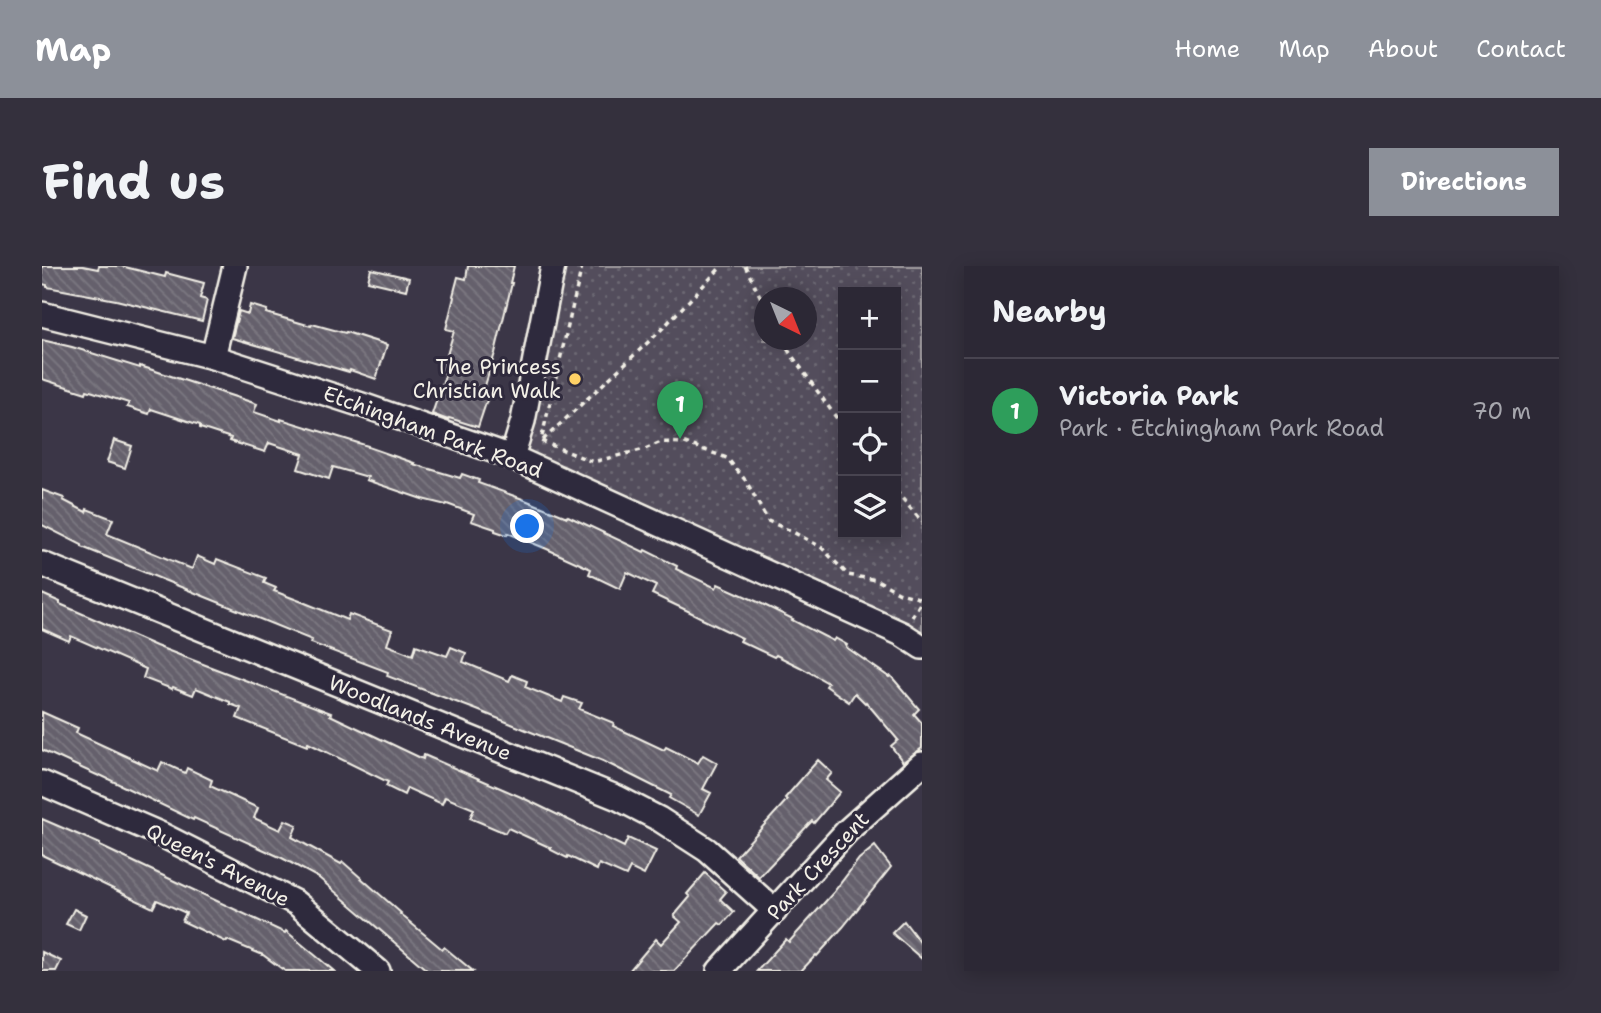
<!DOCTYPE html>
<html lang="en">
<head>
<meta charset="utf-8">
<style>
  :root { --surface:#2c2835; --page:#34303d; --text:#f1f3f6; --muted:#a6a6ad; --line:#484450; --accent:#8c9099 }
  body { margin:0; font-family:"Shantell Sans",sans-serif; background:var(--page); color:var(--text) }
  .controls { position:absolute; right:21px; top:21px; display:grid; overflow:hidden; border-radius:0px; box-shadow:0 4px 18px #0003 }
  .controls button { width:63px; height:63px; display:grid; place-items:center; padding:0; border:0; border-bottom:2px solid var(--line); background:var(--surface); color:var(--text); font:35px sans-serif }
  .compass { position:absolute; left:712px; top:21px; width:63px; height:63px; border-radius:50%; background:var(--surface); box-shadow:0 4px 18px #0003; rotate:137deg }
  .you { position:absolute; left:486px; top:261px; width:24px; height:24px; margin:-18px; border:5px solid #fff; border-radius:50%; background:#1a73e8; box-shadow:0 0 0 10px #1a73e833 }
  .badge { display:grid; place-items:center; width:46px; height:46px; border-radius:50%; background:var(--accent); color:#fff; font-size:23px; font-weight:700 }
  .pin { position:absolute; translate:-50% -58px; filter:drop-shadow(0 2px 4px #0008) }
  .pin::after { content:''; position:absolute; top:37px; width:24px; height:21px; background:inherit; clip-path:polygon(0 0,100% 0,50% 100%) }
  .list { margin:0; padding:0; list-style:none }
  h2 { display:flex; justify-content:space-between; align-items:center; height:91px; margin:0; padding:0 28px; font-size:30px }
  h2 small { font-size:23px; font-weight:400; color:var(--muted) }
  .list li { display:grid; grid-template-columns:46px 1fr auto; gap:21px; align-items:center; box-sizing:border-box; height:105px; padding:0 28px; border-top:2px solid var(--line) }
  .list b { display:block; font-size:26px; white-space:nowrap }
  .list p { margin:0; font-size:23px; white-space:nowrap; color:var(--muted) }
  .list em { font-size:23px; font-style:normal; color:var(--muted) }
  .icon { flex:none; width:38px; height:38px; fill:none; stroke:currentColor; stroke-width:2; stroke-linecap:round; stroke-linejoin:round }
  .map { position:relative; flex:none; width:880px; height:705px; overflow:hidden; border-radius:0px }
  header { display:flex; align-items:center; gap:42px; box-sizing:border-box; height:98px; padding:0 35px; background:var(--accent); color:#fff }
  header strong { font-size:33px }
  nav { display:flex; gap:38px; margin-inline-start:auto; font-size:24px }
  .intro { display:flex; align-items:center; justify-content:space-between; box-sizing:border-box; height:168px; padding:0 42px }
  h1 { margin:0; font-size:49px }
  .button { padding:18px 32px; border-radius:0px; background:var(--accent); color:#fff; font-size:24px; font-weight:700 }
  main { display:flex; gap:42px; padding:0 42px }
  aside { flex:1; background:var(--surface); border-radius:0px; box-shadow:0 4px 18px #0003 }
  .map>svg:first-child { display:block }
  .park { fill:url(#park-dots); stroke:#a4a0a2; stroke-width:2; fill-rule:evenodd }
  .building { fill:url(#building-back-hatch); stroke:#f4f1e8; stroke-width:2 }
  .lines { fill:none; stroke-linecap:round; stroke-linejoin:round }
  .minor-casing { stroke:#f4f1e8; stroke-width:28 }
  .path { stroke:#f4f1e8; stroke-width:3.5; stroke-dasharray:5 5; stroke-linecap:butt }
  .minor { stroke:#2f2a3d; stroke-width:23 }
  .poi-dot { fill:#ffd166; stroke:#2f2a3d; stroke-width:2.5 }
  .labels { text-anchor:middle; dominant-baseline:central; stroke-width:6; stroke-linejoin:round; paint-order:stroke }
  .poi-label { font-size:21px; fill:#f4f1e8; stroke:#2f2a3d; text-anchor:end }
  .street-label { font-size:21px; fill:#f4f1e8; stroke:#2f2a3d }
</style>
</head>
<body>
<header>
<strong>Map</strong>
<nav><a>Home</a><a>Map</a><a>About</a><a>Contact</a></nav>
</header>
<div class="intro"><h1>Find us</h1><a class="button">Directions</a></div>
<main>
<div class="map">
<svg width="880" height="705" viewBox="0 0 880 705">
  <defs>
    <pattern id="park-dots" width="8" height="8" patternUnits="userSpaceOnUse" patternTransform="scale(1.75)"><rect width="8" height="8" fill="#534e5c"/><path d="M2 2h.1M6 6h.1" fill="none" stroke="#6c6873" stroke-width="1.8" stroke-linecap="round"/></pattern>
    <pattern id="building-back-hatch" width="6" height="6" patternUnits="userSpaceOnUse" patternTransform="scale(1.75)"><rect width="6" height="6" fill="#65616c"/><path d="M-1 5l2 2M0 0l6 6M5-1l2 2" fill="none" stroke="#7c7881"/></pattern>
  </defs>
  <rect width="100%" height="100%" fill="#3b3647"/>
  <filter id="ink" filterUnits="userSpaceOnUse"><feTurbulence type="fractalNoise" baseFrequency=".0143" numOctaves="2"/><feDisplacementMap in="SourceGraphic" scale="14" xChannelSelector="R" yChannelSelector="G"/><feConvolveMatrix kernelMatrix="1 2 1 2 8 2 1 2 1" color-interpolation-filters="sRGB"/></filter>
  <g filter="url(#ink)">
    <path class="park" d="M511,0h369v391l-20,-23 -391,-177zM801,26h53v242h-53zM722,32h42v42h-42z"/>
    <g class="building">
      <polygon points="0,0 41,0 56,3 57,0 79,0 123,11 124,7 162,17 158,32 165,34 160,55 74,34 5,21 5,19 0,18"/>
      <polygon points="426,0 472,0 468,17 470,17 453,87 442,123 448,125 436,161 407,152 406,154 390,148 404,107 400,106 412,65 404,63 412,31 411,30 416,11 424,13"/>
      <polygon points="329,3 367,12 364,24 326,15"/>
      <polygon points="208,39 225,44 224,47 269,60 270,58 303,67 304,66 345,79 334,113 308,104 307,106 190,72 197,45 206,48"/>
      <polygon points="0,74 30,81 98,102 98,100 215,138 212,146 239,155 239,153 326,180 326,181 372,197 371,198 418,212 420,208 437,214 436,217 478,232 525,251 526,250 602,286 603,284 635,300 634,303 674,322 676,318 716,336 751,353 750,354 791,375 793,372 805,379 804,381 847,411 849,410 877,443 872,448 880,457 880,482 861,496 849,480 856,474 824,436 823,437 813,427 807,436 784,420 786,417 758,401 734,389 732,391 698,375 700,372 660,353 660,352 644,344 610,328 614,320 585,306 578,323 547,308 549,303 505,283 466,267 465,269 453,265 453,263 429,255 432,248 405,238 404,239 380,233 324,214 326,211 291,201 287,213 256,203 261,188 227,177 223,186 188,175 189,172 158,162 158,159 109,143 107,148 85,141 87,137 45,124 44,127 0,113"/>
      <polygon points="72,174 90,180 83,202 65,196"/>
      <polygon points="0,224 22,232 21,234 44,246 45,243 71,253 65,268 150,303 155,290 173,298 175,293 224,312 222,317 234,322 232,325 263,337 305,354 307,348 350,364 345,379 371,389 374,379 405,390 409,381 424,387 421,396 467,415 470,409 485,415 483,421 520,436 522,431 540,437 537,443 572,457 571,460 622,484 624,481 656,497 661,489 675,497 661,523 669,527 657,549 627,532 629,529 561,495 435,444 345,410 346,406 269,377 270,374 40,281 40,279 0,259"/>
      <polygon points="0,328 18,336 18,338 114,380 289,447 288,449 381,493 382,489 479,531 582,581 586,572 614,585 602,609 588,602 584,610 557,598 555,604 526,590 525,592 509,584 509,582 466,562 463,567 428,552 432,543 403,531 400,538 365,522 362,529 344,520 346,516 266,477 265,480 195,452 199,442 188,438 188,436 154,422 151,429 131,421 130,423 101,412 104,403 29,370 27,375 0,363"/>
      <polygon points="0,446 36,462 34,467 116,505 120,496 143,507 145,502 170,514 168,520 216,542 212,552 238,564 243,554 255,559 250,571 299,598 301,596 359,647 358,648 400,683 402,681 431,705 386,705 277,612 240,592 152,552 151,554 58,509 57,510 0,484"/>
      <polygon points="776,494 790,507 784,514 798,526 772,557 770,555 717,611 694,590 745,534 743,532"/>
      <polygon points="0,553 58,578 58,580 243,667 244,665 292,705 243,705 221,689 185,674 184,676 140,655 144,647 115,634 111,642 0,589"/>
      <polygon points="833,580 849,601 801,661 775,690 774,689 759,705 715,705 744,673 747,676 791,627 817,593"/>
      <polygon points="663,607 684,626 678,633 692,646 680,659 677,657 632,705 587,705 614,673 619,678 639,656 632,650 648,631 645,628"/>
      <polygon points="32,643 44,649 37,664 24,658"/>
      <polygon points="862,655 880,679 880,693 850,667"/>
      <polygon points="0,686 19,695 14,705 0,705"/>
    </g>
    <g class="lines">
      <defs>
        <g id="minor">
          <polyline points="0,48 171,91 323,140 470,191 860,368 880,381"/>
          <polyline points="171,91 193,0"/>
          <polyline points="470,191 481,155 511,0"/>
          <polyline points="0,298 576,532 617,553 665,584 733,645"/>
          <polyline points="0,517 118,568 254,637 336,705"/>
          <polyline points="677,705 805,565 880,498"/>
        </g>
      </defs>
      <use href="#minor" class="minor-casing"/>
      <g class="path">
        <polyline points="540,0 499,175 551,196 603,183 619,176 643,177 685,192 704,215 726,255 749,265 779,281 806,309 835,314 858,327 880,333"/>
        <polyline points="703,0 722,38"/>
        <polyline points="741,74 746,84 801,161"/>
        <polyline points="501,174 617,66 680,0"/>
        <polyline points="854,225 880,256"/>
        <polyline points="870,351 880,334"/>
      </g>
      <use href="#minor" class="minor"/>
    </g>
  </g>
  <circle class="poi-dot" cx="533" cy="113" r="7"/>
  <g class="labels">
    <g class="poi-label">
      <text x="519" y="101">The Princess<tspan x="519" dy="24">Christian Walk</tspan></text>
    </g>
    <g class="street-label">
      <text transform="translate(391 166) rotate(20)">Etchingham Park Road</text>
      <text transform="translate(378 452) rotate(22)">Woodlands Avenue</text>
      <text transform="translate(176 599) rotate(27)">Queen's Avenue</text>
      <text transform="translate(776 600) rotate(-47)">Park Crescent</text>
    </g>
  </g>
</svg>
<div class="controls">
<button>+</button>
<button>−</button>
<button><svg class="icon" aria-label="locate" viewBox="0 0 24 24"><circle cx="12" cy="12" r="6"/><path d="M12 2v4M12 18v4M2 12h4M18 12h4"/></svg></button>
<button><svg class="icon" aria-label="layers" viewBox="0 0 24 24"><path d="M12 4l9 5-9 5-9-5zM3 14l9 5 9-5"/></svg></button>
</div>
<svg class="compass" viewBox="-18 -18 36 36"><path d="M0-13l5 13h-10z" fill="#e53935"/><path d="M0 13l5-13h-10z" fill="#a6a6ad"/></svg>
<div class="you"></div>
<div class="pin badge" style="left:638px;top:173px;background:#2e9e5b">1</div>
</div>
<aside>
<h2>Nearby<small></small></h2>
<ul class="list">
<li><span class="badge" style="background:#2e9e5b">1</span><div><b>Victoria Park</b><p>Park · Etchingham Park Road</p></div><em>70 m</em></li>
</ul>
</aside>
</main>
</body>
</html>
